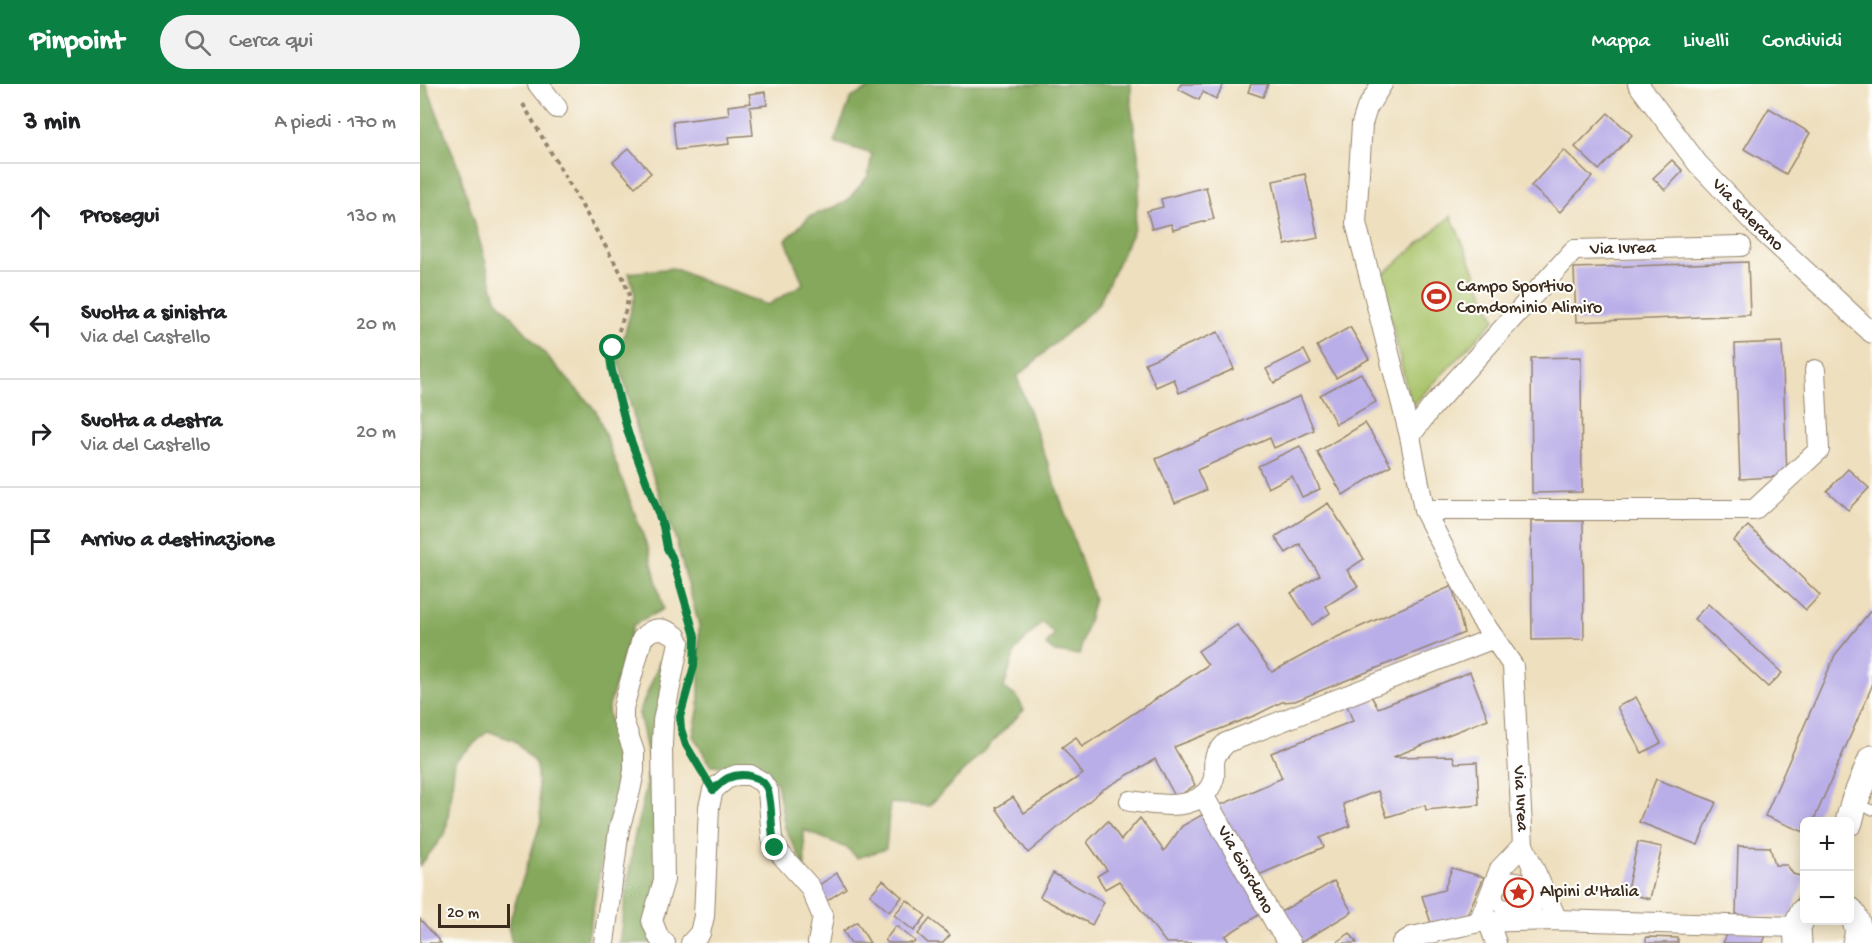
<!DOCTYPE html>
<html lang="it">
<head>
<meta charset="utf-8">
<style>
  :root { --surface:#fff; --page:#f2f2f2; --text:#202124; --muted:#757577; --line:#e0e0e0; --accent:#0b8043 }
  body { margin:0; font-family:"Gochi Hand",sans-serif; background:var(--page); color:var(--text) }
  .controls { position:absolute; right:18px; bottom:18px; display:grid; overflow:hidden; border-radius:9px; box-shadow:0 3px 15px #0003 }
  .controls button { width:54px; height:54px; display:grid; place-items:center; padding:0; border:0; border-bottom:2px solid var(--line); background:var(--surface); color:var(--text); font:30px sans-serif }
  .scale { position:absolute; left:18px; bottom:15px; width:72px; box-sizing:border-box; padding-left:6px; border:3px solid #3b2a1e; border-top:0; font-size:16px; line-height:21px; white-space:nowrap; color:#3b2a1e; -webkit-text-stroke:4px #fdfcf7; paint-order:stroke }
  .stop { position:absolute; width:18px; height:18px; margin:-14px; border:4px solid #0b8043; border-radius:50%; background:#fff }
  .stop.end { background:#0b8043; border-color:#fff; box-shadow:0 2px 6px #0008 }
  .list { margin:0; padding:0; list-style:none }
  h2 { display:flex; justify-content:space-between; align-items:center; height:78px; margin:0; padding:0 24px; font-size:26px }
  h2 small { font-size:20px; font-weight:400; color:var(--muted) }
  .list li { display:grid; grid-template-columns:39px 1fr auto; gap:18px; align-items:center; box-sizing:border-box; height:108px; padding:0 24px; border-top:2px solid var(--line) }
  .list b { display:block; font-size:22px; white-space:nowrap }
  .list p { margin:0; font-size:20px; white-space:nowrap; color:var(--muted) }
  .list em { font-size:20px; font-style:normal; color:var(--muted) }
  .icon { flex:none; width:33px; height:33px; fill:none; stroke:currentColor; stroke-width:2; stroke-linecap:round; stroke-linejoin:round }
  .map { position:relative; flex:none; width:1452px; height:859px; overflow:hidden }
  header { display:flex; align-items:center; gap:36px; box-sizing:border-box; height:84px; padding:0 30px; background:var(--accent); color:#fff }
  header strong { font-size:28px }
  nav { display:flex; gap:33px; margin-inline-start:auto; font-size:21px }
  .search { width:420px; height:54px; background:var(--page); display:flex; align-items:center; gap:15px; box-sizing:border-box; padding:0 21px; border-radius:33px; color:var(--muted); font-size:22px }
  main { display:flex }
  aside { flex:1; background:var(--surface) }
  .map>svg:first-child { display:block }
  .green { fill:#a7c268; stroke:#717643; stroke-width:1.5 }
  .forest { fill:#85a85c; stroke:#60693d; stroke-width:1.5 }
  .building { fill:#baaee8 }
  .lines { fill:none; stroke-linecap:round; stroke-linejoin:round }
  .service-casing { stroke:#94846e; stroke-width:11 }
  .pedestrian-casing { stroke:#94846e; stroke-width:17 }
  .minor-casing { stroke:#94846e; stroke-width:22 }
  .secondary-casing { stroke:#94846e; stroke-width:29 }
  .path { stroke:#94846e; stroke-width:4; stroke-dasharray:4.5 4.5; stroke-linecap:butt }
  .service { stroke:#fff; stroke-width:9 }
  .pedestrian { stroke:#fff; stroke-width:15 }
  .minor { stroke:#fff; stroke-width:20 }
  .secondary { stroke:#fff; stroke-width:27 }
  .route { stroke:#0b8043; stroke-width:8 }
  .labels { text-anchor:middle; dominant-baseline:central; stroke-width:4.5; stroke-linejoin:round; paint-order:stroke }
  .street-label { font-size:18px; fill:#3b2a1e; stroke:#fdfcf7 }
  .poi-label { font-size:18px; fill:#3b2a1e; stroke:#fdfcf7; text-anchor:start }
</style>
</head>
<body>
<header>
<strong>Pinpoint</strong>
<div class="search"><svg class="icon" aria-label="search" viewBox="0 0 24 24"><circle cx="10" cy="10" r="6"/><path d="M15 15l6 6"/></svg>Cerca qui</div>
<nav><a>Mappa</a><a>Livelli</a><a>Condividi</a></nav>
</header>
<main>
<aside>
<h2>3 min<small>A piedi · 170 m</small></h2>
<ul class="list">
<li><svg class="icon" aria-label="ahead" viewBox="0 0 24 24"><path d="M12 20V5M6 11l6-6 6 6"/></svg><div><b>Prosegui</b></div><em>130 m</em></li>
<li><svg class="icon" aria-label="left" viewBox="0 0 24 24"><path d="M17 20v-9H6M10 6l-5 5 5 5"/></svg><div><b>Svolta a sinistra</b><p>Via del Castello</p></div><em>20 m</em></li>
<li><svg class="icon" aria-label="right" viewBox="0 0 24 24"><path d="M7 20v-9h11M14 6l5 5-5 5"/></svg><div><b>Svolta a destra</b><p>Via del Castello</p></div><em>20 m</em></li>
<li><svg class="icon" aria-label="arrive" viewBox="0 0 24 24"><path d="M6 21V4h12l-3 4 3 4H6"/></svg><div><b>Arrivo a destinazione</b></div></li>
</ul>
</aside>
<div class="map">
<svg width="1452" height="859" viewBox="0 0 1452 859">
  <rect width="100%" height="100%" fill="#fdfcf7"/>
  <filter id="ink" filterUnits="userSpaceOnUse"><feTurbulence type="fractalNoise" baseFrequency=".0167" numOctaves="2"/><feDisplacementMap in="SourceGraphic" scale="12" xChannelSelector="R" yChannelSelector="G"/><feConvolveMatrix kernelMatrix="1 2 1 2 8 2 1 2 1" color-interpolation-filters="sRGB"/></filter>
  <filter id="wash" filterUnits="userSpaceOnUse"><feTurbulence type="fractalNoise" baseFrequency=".008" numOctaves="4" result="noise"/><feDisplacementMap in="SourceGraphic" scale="24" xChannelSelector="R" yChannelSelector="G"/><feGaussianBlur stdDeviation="1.35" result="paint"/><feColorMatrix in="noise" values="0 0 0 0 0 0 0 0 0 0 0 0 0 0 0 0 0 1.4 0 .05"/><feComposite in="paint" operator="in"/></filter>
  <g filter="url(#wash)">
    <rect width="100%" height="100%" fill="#eedfbe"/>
    <polygon class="green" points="1031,132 1075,235 991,323 961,192"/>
    <g class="forest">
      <polygon points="0,0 6,0 41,91 76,215 176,327 229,467 243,525 213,541 188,626 199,681 167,859 92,859 88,842 121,737 116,680 95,657 68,647 35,677 26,748 0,782"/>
      <polygon points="457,0 711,0 711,23 721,90 714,145 678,221 597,293 633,394 674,515 659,571 635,568 626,561 634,550 622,538 595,567 584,604 597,613 604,626 509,722 470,719 466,765 437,774 427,764 384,746 385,784 365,744 357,699 334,684 291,681 273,652 279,622 279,541 255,453 220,356 198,275 215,211 209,189 253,184 288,199 348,221 383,200 366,156 389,133 426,118 448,92 452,70 414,58 431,14"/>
      <polygon points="240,577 248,586 234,859 199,859 214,755 225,709 229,676 219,629"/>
    </g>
    <g id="blocks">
      <g class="building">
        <polygon points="761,0 804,0 796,15 783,8 779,16 758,5"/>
        <polygon points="831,0 848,0 843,13 828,8"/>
        <polygon points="345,8 347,21 330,23 333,51 308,53 309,60 256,66 253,38 309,31 308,22 331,19 329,10"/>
        <polygon points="1349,24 1390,49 1366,90 1324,65"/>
        <polygon points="1188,29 1212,51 1179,86 1155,63"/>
        <polygon points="209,64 231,89 215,103 193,78"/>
        <polygon points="1144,66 1172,93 1140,128 1111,102"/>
        <polygon points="1252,76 1263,87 1245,106 1233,94"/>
        <polygon points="885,90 898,154 865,161 853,97"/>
        <polygon points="786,103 794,135 753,146 751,140 732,145 727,127 743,123 741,115"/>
        <polygon points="1328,178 1330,231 1156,238 1154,184"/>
        <polygon points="930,243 949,275 916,294 897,262"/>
        <polygon points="798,248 814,285 759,309 754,295 736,303 725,279"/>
        <polygon points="1362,258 1367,392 1320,395 1315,260"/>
        <polygon points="884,266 891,280 854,299 846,285"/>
        <polygon points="1161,273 1162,408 1112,409 1111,274"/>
        <polygon points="941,289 956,318 916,340 900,311"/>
        <polygon points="880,312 894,346 854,364 850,354 777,386 786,406 755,419 736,375"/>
        <polygon points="945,339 971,381 923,411 897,368"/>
        <polygon points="880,362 900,405 882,413 872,392 848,404 838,382"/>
        <polygon points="1428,385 1449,404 1428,426 1407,407"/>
        <polygon points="908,419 944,475 927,486 938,502 906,522 910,529 892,541 871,509 900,491 880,460 866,469 855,453"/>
        <polygon points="1111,437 1163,437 1164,555 1112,556"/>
        <polygon points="1328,442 1400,511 1386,526 1313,457"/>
        <polygon points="1032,502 1044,549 875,617 862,618 836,631 754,663 775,701 756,714 735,675 682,706 608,769 576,724 593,713 604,729 663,690 642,663 656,653 662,663 788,581 778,567 817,541 852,588 915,554"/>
        <polygon points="1288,520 1362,589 1348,603 1274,535"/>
        <polygon points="1452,525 1452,602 1393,738 1384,738 1384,748 1345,732 1415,571"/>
        <polygon points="1050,588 1068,635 973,673 1033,672 1035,679 1057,678 1059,721 1006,726 1005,721 967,733 958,707 923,720 930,742 900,754 904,763 834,793 796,723 862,694 851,669 933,637 927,622 951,612 958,624"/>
        <polygon points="1216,613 1241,659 1222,669 1197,623"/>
        <polygon points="1236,695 1296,718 1278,761 1219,738"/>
        <polygon points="787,728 845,827 805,852 810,859 746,859 699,797 685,805 677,792 687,786 667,758 688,737 701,756 720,734 744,767 762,742"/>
        <polygon points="1218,758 1242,763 1230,815 1206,809"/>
        <polygon points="1318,762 1350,763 1355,781 1367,781 1373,790 1384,793 1384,797 1370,833 1316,831"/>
        <polygon points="1032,784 1064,793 1047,831 1011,839 1002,812 1024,806"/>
        <polygon points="417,789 426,804 405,818 395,804"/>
        <polygon points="633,789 684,818 672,841 620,813"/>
        <polygon points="463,796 482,813 469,828 450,811"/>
        <polygon points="914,797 932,828 880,859 874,859 857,830"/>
        <polygon points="487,816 506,832 494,847 474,831"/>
        <polygon points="0,835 21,859 0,859"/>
        <polygon points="510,835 530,851 523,859 508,859 498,850"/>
        <polygon points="437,838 450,859 431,859 423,847"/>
        <polygon points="476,842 495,857 494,859 468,859 465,856"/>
        <polygon points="1309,846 1347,849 1343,859 1303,859"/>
        <polygon points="930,849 937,859 915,859"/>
        <polygon points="1226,853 1258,854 1258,859 1226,859"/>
      </g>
    </g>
  </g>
  <g filter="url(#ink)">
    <use href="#blocks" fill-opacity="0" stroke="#94846e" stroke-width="1.5"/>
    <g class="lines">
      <defs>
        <polyline id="service" points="1436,720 1452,726"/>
        <path id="pedestrian" d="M1088,795c22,0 30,7 26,28h-32l-6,-6c-2,-11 2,-17 12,-22z"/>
        <g id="minor">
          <polyline points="118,0 137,24"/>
          <path id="s1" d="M962,0l-15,24 -5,16 -6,99 54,213 14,74 55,106 34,50 10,179 -23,24 -21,53 78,-2 240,7"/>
          <path id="s2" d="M1218,0l60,80 61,64 113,105"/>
          <path id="s3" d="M990,352l21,-28 143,-158 167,-4"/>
          <polyline points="1004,426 1334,426 1399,366 1395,286"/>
          <path id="s4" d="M783,711l73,129 14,19"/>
          <path d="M710,717c26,4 74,13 84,-23 1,-7 -1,-14 1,-20 1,-5 7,-10 11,-15l268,-105"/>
          <polyline points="1103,761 1137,836"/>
          <polyline points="1069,839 1076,859"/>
          <path d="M184,859l15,-114 11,-38 4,-20v-19l-11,-32v-12l19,-69c10,-13 22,-12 34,-3l3,6 -16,79 -1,25 2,134 -12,41 7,17 6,5"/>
          <polyline points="271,859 280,849 284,832 289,723 293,706 306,695 317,691 330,691 342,698 348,707 352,754 355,764 390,803 403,833 398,859"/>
          <polyline points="982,859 992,853 1059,838"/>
        </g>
        <g id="secondary">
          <polyline points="1429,738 1434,719 1452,675"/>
          <path d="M1430,827c7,10 11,20 6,32"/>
          <polyline points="1378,859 1377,843 1384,828"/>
        </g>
      </defs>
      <use href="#service" class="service-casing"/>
      <use href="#pedestrian" class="pedestrian-casing"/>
      <use href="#minor" class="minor-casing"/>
      <use href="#secondary" class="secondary-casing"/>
      <g class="path">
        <polyline points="103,20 202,191 209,210 206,225 190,274 192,287 209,349 243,442 247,464 252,473 271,536"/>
        <polyline points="265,658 282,688"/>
      </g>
      <use href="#service" class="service"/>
      <use href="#pedestrian" class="pedestrian"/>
      <use href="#minor" class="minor"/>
      <use href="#secondary" class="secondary"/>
    </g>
  </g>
  <g class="lines" filter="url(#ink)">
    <path class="route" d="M193,264l-3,10 2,13 16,62 35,93 4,22 5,9 23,79 -1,30 -14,51 1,12 5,16 27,45c5,-4 9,-9 15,-12 14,-6 35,-3 40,13 5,18 2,39 7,57"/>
  </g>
  <defs>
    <symbol id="stadium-ring" viewBox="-11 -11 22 22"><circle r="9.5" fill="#fdfcf7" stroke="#c8321e" stroke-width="1.5"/><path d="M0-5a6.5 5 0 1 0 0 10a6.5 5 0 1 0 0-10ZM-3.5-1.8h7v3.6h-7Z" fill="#c8321e"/></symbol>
    <symbol id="sight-ring" viewBox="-11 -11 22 22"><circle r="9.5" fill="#fdfcf7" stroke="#c8321e" stroke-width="1.5"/><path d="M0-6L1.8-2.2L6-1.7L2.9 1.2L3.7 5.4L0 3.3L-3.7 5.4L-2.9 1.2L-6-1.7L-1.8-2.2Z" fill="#c8321e"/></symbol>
  </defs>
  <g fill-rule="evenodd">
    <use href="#stadium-ring" x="1000" y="196" width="33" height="33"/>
    <use href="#sight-ring" x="1082" y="792" width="33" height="33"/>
  </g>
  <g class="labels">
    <g class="street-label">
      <text stroke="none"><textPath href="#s2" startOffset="171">Via Salerano</textPath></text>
      <text stroke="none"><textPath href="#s3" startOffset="297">Via Ivrea</textPath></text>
      <text stroke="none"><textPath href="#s1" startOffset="752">Via Ivrea</textPath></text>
      <text stroke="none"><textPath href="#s4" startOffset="86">Via Giordano</textPath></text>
    </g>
    <g class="poi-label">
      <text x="1037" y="203">Campo Sportivo<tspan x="1037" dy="21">Comdominio Alimiro</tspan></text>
      <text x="1120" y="808">Alpini d'Italia</text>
    </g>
  </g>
</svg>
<div class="controls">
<button>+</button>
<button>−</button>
</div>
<div class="scale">20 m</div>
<div class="stop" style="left:193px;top:264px"></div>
<div class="stop end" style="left:355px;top:764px"></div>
</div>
</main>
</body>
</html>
